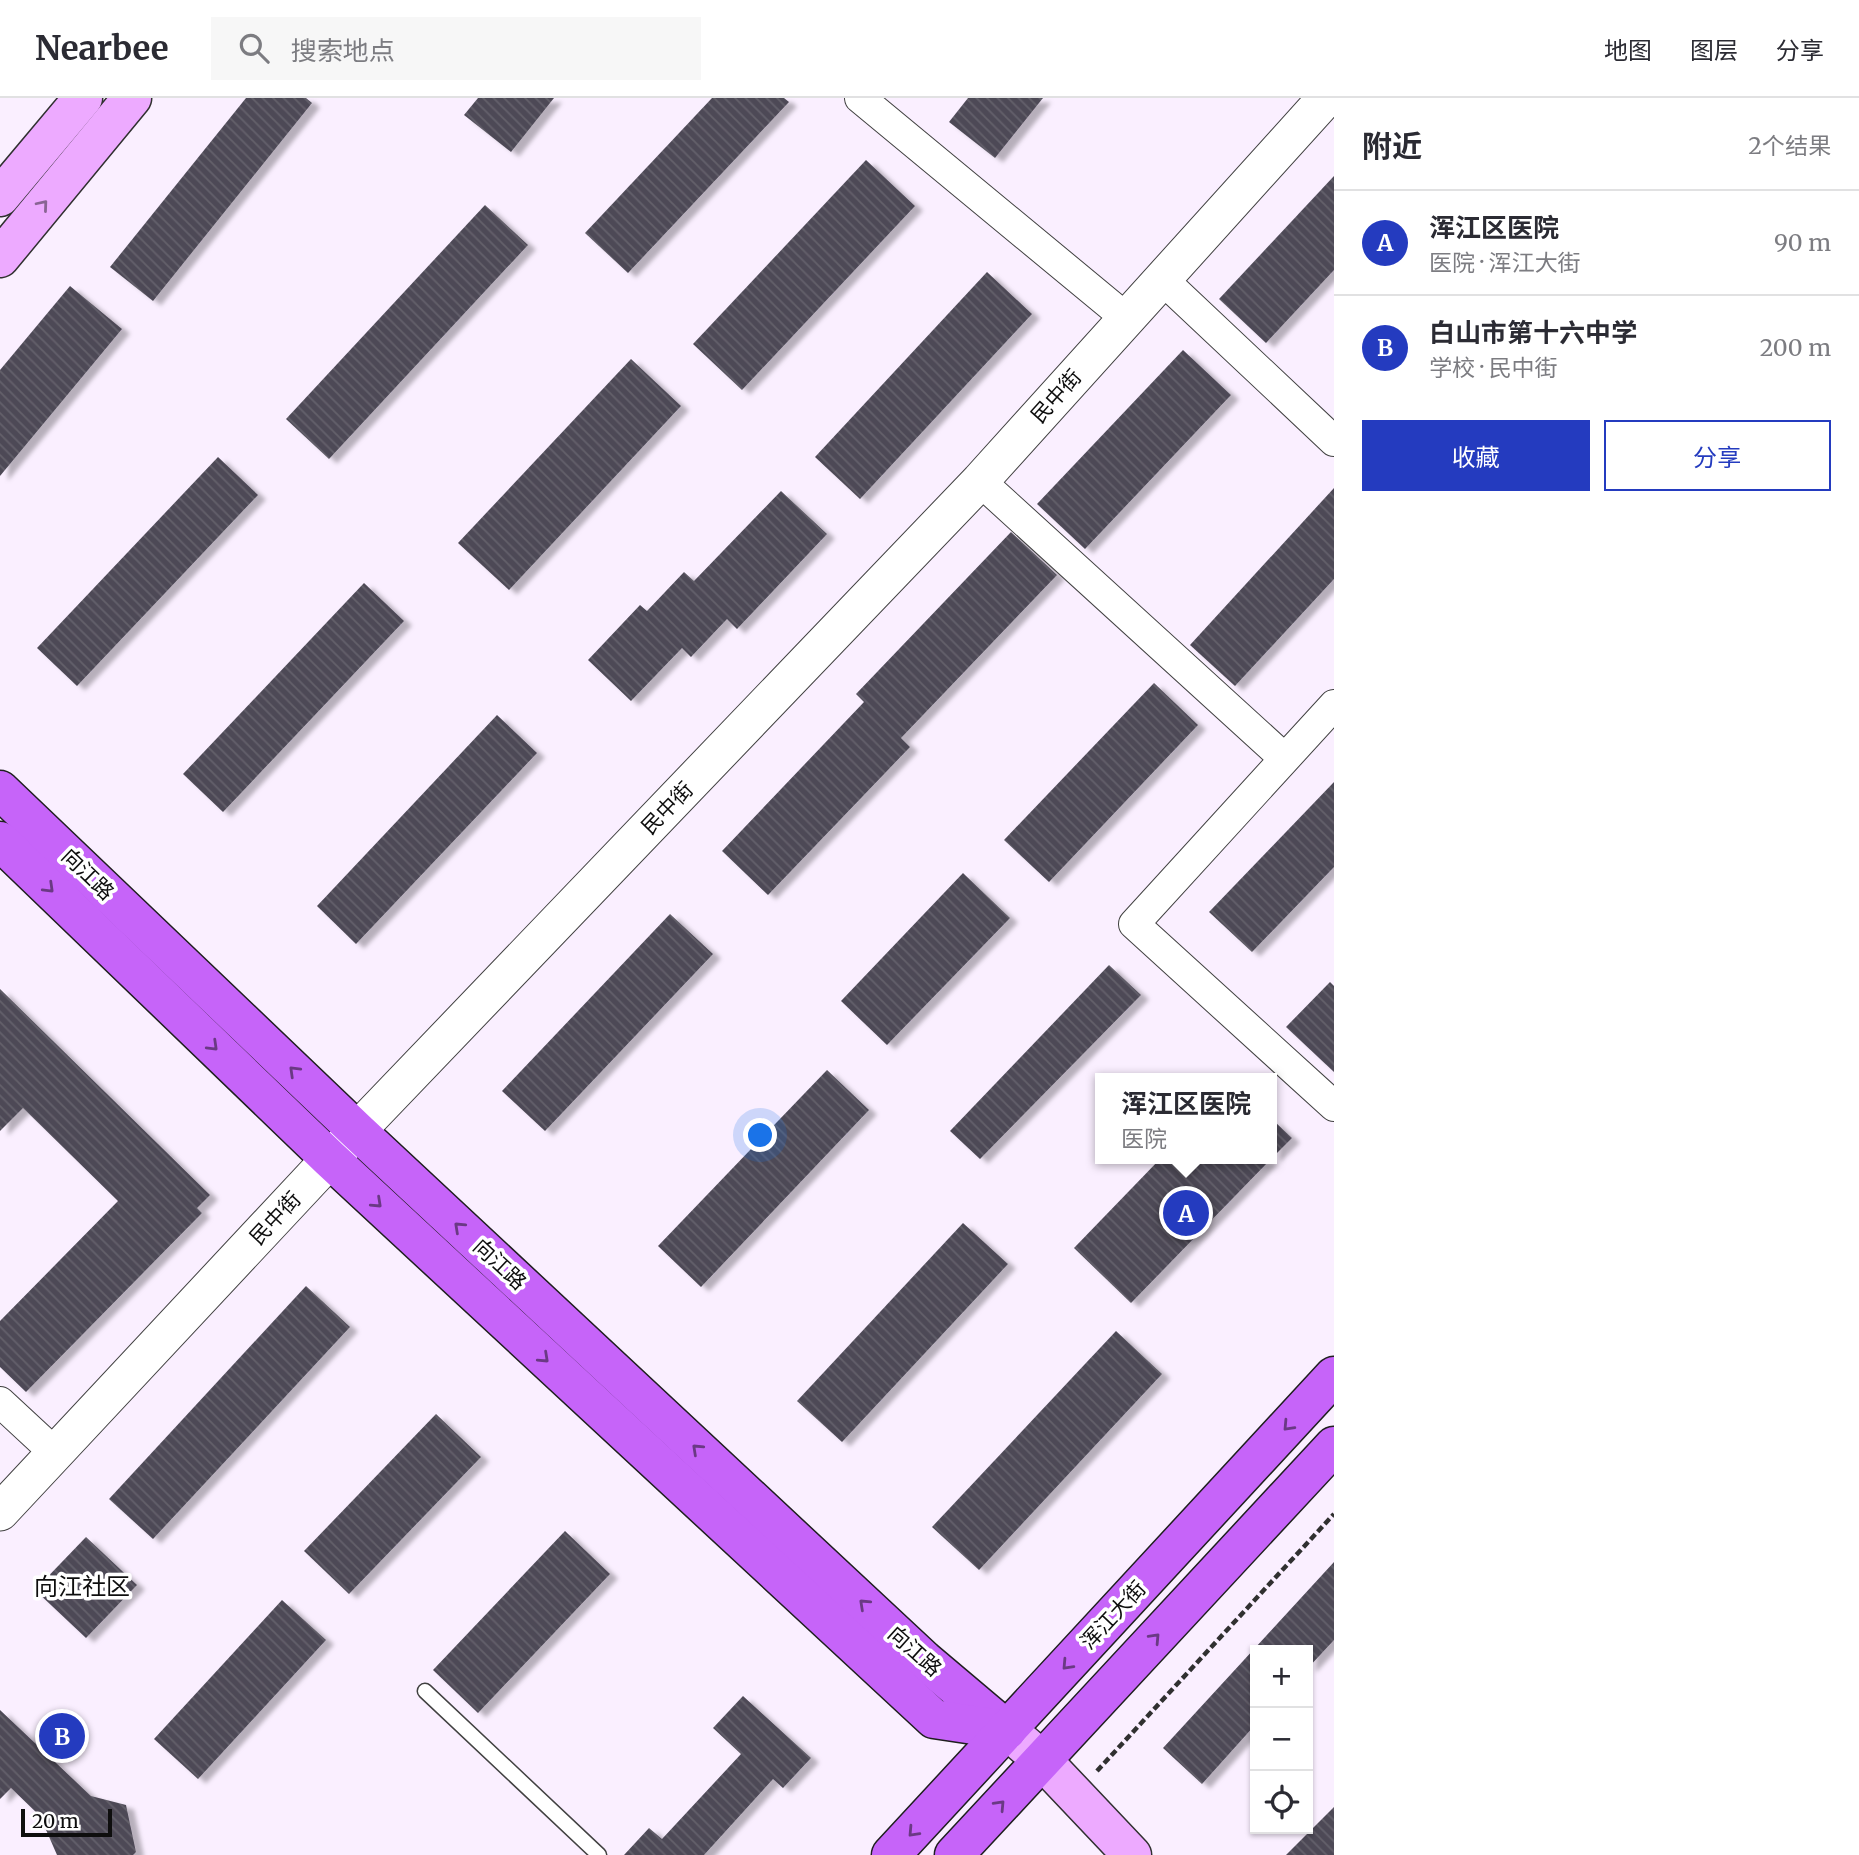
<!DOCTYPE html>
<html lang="zh">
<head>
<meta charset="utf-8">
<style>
  :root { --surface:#fff; --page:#f7f7f7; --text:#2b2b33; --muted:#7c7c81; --line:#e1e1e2; --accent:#243bbf }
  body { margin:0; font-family:Merriweather,"Noto Sans SC",serif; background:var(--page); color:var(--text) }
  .controls { position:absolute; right:21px; bottom:21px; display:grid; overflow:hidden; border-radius:0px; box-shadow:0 2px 5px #0004 }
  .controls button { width:63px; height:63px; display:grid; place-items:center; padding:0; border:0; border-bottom:2px solid var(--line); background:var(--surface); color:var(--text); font:35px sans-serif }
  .scale { position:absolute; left:21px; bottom:18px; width:91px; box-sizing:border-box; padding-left:7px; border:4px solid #0e0e0e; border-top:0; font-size:19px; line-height:24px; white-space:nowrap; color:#0e0e0e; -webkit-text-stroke:5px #fff; paint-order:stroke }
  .you { position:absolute; left:761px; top:1038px; width:24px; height:24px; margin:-18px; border:5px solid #fff; border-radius:50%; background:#1a73e8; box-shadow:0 0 0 10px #1a73e833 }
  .badge { display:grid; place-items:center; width:46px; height:46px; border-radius:50%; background:var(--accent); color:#fff; font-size:23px; font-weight:700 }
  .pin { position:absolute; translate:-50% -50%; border:4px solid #fff; box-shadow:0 2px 7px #0006 }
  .popup { position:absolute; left:1095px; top:975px; width:182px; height:91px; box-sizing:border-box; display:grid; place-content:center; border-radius:0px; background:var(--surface); filter:drop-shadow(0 2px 5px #0005); font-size:23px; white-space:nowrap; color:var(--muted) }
  .popup b { font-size:26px; color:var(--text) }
  .popup::after { content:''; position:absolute; left:50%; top:100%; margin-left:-14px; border:14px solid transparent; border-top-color:var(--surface) }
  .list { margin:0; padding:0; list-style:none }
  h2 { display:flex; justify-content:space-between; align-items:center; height:91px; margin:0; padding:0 28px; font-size:30px }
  h2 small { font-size:23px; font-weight:400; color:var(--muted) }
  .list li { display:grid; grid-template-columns:46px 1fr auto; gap:21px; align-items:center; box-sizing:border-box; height:105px; padding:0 28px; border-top:2px solid var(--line) }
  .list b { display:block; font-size:26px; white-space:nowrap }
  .list p { margin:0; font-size:23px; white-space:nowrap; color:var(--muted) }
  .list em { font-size:23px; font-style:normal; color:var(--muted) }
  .actions { display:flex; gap:14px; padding:21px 28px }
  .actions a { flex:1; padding:16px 0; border:2px solid var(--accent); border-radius:0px; text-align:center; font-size:24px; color:var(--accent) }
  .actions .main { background:var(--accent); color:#fff }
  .icon { flex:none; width:38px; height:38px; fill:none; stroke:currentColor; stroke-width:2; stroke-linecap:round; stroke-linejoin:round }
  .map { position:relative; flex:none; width:1334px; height:1757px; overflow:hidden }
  header { display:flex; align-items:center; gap:42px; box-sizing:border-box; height:98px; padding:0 35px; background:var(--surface); border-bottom:2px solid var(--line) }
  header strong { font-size:33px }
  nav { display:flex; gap:38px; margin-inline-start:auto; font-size:24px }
  .search { width:490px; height:63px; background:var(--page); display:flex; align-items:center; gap:18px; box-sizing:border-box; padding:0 24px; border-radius:0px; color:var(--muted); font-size:26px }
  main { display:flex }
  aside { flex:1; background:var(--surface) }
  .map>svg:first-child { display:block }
  .building { fill:url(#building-back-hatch); filter:url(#shadow) }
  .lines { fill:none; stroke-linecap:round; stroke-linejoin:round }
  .service-casing { stroke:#414141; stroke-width:17 }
  .minor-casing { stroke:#414141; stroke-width:32 }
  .tertiary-casing { stroke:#414141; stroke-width:39 }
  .secondary-casing { stroke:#303030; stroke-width:41 }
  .primary-casing { stroke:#1f1f1f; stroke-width:41 }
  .path { stroke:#303030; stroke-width:4.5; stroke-dasharray:7 3.5; stroke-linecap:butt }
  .service { stroke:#fff; stroke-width:14 }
  .minor { stroke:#fff; stroke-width:30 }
  .tertiary { stroke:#fff; stroke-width:37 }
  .secondary { stroke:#edaaff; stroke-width:38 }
  .primary { stroke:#c664f9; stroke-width:38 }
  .oneway { stroke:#896493 }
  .oneway2 { stroke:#6a3984 }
  .labels { text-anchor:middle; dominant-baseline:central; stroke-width:7; stroke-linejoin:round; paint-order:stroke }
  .street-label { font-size:21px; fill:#0e0e0e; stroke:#fff }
  .quarter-label { font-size:24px; fill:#0e0e0e; stroke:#fff }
</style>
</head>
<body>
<header>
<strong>Nearbee</strong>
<div class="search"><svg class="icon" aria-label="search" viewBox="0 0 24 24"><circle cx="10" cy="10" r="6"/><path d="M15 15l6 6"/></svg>搜索地点</div>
<nav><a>地图</a><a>图层</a><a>分享</a></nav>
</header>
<main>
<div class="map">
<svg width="1334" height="1757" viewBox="0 0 1334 1757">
  <defs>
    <pattern id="building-back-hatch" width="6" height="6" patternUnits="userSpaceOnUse" patternTransform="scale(1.75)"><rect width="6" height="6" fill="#4e4a57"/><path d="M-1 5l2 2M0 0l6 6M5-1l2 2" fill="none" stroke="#63606a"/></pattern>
    <filter id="shadow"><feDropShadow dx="8" dy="4.5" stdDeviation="2" flood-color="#0004"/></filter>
  </defs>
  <rect width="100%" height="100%" fill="#faefff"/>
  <g class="building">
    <polygon points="246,0 306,0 312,5 153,203 110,169"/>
    <polygon points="478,0 554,0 511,54 464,17"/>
    <polygon points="712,0 784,0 789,4 628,175 585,135"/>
    <polygon points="968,0 1043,0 995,60 949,24"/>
    <polygon points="866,62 915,108 742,292 693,246"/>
    <polygon points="1334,78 1334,172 1266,245 1219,201"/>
    <polygon points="485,107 528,147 329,361 286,321"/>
    <polygon points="987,174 1032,216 860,401 815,359"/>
    <polygon points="70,188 122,231 0,378 0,272"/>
    <polygon points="1183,252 1231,297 1085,451 1037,406"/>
    <polygon points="631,261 681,308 509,492 458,445"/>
    <polygon points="218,359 258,397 77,588 37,550"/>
    <polygon points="1334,390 1334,481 1235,588 1190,547"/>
    <polygon points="781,393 827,436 737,531 727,521 691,559 682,550 631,603 588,562 640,507 647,513 684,474 694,483"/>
    <polygon points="1011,434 1057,477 901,640 910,649 768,797 722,753 864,604 856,596"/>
    <polygon points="364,485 404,523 223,714 183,676"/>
    <polygon points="1154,585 1198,627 1049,784 1004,742"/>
    <polygon points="497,617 537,655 356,846 317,808"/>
    <polygon points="1334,684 1334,769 1252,854 1209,814"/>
    <polygon points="963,775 1010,820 887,947 841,903"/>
    <polygon points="670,816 713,856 545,1033 502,993"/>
    <polygon points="1109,867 1141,897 980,1061 950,1033"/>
    <polygon points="1330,884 1334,888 1334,974 1286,929"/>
    <polygon points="0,891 210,1097 197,1110 202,1115 26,1294 0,1269 0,1223 118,1103 23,1010 0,1033"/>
    <polygon points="827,972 869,1012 701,1189 658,1148"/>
    <polygon points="1272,1021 1292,1040 1272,1060"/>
    <polygon points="1160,1061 1271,1061 1131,1205 1074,1150"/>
    <polygon points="963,1125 1008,1166 842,1344 797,1303"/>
    <polygon points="306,1188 350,1229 153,1441 109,1401"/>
    <polygon points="1116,1233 1162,1276 979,1472 932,1429"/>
    <polygon points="436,1316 481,1359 349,1496 304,1453"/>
    <polygon points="565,1433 610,1476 478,1615 433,1572"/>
    <polygon points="86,1439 137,1487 86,1540 35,1492"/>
    <polygon points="1334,1464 1334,1542 1308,1570 1308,1552 1255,1552 1255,1627 1202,1686 1163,1650"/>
    <polygon points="282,1502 326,1542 198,1681 154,1641"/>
    <polygon points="743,1598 811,1660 783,1690 773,1681 704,1757 624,1757 649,1730 662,1741 741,1656 713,1630"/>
    <polygon points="0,1612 91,1698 126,1707 136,1754 133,1757 57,1757 40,1718 11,1690 0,1701"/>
    <polygon points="1334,1709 1334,1757 1286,1757"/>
  </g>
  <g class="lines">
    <defs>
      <polyline id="service" points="425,1593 599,1757"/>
      <g id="minor">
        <polyline points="860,0 1126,220"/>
        <polyline points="1162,181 1334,343"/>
        <polyline points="980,383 1284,660"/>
        <polyline points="1334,607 1134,826 1334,1008"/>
        <polyline points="0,1304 55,1355"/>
      </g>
      <polyline id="tertiary" points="0,1414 330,1061 980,383 1326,0"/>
      <g id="secondary">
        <polyline points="0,99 83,0"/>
        <polyline points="0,160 132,0"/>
        <polyline points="1007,1632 1042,1662 1132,1757"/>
      </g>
      <g id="primary">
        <polyline points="0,692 357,1033 924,1562 1007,1632"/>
        <polyline points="0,743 330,1061 934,1621 1007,1632"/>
        <polyline points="891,1757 1334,1278"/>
        <polyline points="954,1757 1334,1348"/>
      </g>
    </defs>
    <use href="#service" class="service-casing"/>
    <use href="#minor" class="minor-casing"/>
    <use href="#tertiary" class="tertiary-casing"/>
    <use href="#secondary" class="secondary-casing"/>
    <use href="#primary" class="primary-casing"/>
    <polyline class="path" points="1097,1673 1334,1416"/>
    <use href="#service" class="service"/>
    <use href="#minor" class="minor"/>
    <use href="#tertiary" class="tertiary"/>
    <use href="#secondary" class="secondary"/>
    <use href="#primary" class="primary"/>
  </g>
  <defs><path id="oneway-chevron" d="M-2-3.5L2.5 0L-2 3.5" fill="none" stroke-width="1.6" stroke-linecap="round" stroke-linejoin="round" transform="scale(1.75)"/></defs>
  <use class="oneway" href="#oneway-chevron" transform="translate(43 107) rotate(-50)"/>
  <g class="oneway2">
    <use href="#oneway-chevron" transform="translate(49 790) rotate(44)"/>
    <use href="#oneway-chevron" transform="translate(213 948) rotate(44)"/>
    <use href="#oneway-chevron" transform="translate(294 973) rotate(-136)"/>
    <use href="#oneway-chevron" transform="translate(377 1105) rotate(43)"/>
    <use href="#oneway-chevron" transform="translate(459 1129) rotate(-137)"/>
    <use href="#oneway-chevron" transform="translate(544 1260) rotate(43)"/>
    <use href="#oneway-chevron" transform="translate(1288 1328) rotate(133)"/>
    <use href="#oneway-chevron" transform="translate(697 1351) rotate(-137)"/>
    <use href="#oneway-chevron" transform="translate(864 1506) rotate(-137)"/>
    <use href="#oneway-chevron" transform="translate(1155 1540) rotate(-47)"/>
    <use href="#oneway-chevron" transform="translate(1067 1567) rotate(133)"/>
    <use href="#oneway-chevron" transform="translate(1000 1707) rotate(-47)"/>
    <use href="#oneway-chevron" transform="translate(913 1734) rotate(133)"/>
  </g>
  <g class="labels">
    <g class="street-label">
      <text transform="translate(1056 298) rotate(-48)">民中街</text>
      <text transform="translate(667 710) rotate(-46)">民中街</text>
      <text transform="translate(88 776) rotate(44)">向江路</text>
      <text transform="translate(275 1120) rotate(-47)">民中街</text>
      <text transform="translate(500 1166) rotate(43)">向江路</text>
      <text transform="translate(1113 1517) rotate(-47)">浑江大街</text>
      <text transform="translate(915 1553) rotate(42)">向江路</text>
    </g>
    <g class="quarter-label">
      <text x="82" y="1488">向江社区</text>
    </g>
  </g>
</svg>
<div class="controls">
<button>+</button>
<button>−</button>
<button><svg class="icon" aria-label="locate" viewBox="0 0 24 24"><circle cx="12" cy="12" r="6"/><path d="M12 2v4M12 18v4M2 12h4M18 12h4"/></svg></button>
</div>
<div class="scale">20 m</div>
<div class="you"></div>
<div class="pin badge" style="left:1186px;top:1115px">A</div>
<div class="popup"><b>浑江区医院</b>医院</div>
<div class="pin badge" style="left:62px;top:1638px">B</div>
</div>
<aside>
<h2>附近<small>2个结果</small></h2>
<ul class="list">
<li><span class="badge">A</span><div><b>浑江区医院</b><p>医院 · 浑江大街</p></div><em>90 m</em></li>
<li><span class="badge">B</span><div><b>白山市第十六中学</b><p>学校 · 民中街</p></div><em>200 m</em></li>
</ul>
<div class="actions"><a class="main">收藏</a><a>分享</a></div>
</aside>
</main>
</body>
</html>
